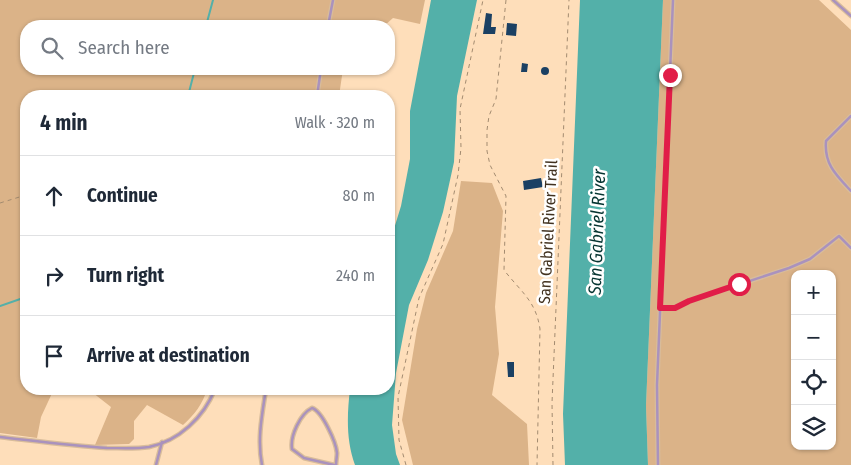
<!DOCTYPE html>
<html lang="en">
<head>
<meta charset="utf-8">
<style>
  :root { --surface:#fff; --page:#f2f2f3; --text:#1f2937; --muted:#747a83; --line:#e0e1e3 }
  body { margin:0; font-family:"Fira Sans Condensed",sans-serif; background:var(--page); color:var(--text) }
  .controls { position:absolute; right:15px; bottom:15px; display:grid; overflow:hidden; border-radius:10px; box-shadow:0 1px 4px #0004 }
  .controls button { width:45px; height:45px; display:grid; place-items:center; padding:0; border:0; border-bottom:1px solid var(--line); background:var(--surface); color:var(--text); font:25px sans-serif }
  .stop { position:absolute; width:15px; height:15px; margin:-11px; border:4px solid #e11d48; border-radius:50%; background:#fff }
  .stop.end { background:#e11d48; border-color:#fff; box-shadow:0 1px 5px #0008 }
  .list { margin:0; padding:0; list-style:none }
  h2 { display:flex; justify-content:space-between; align-items:center; height:65px; margin:0; padding:0 20px; font-size:21px }
  h2 small { font-size:16px; font-weight:400; color:var(--muted) }
  .list li { display:grid; grid-template-columns:32px 1fr auto; gap:15px; align-items:center; box-sizing:border-box; height:80px; padding:0 20px; border-top:1px solid var(--line) }
  .list b { display:block; font-size:19px; white-space:nowrap }
  .list em { font-size:16px; font-style:normal; color:var(--muted) }
  .icon { flex:none; width:28px; height:28px; fill:none; stroke:currentColor; stroke-width:2; stroke-linecap:round; stroke-linejoin:round }
  .map { position:relative; flex:none; width:851px; height:465px; overflow:hidden }
  .search { position:absolute; background:var(--surface); box-shadow:0 1px 4px #0004; left:20px; top:20px; width:375px; height:55px; display:flex; align-items:center; gap:12px; box-sizing:border-box; padding:0 18px; border-radius:20px; color:var(--muted); font-size:19px }
  .panel { position:absolute; background:var(--surface); box-shadow:0 1px 4px #0004; left:20px; top:90px; width:375px; height:305px; border-radius:20px }
  .map>svg:first-child { display:block }
  .green { fill:#dbb388; fill-rule:evenodd }
  .water { fill:#53b0a9 }
  .lines { fill:none; stroke-linecap:round; stroke-linejoin:round }
  .stream { stroke:#53b0a9; stroke-width:2 }
  .building { fill:#1b4063 }
  .lane-casing { stroke:#d8bc9b; stroke-width:5 }
  .path { stroke:#a38b70; stroke-width:1; stroke-dasharray:4 4; stroke-linecap:butt }
  .lane { stroke:#aa92bd; stroke-width:2.5 }
  .route { stroke:#e11d48; stroke-width:6 }
  .labels { text-anchor:middle; dominant-baseline:central; stroke-width:5; stroke-linejoin:round; paint-order:stroke }
  .street-label { font-size:16px; fill:#423220; stroke:#fff }
  .water-label { font-size:18px; font-style:italic; fill:#053431; stroke:#fff }
</style>
</head>
<body>
<div class="map">
<svg width="851" height="465" viewBox="0 0 851 465">
  <rect width="100%" height="100%" fill="#fedeba"/>
  <g class="green">
    <polygon points="0,0 425,0 420,24 393,18 384,26 26,26 26,69 343,69 339,96 26,96 26,389 54,389 41,417 37,438 0,433"/>
    <path d="M663,0h156l32,30v435h-203l-2,-59zM795,274h37v172h-37z"/>
    <polygon points="461,181 492,183 503,211 495,307 499,354 492,395 527,424 529,465 413,465 402,420 417,329 426,293 453,231"/>
    <path d="M88,389h119c-4,15 -13,26 -24,36l-36,-20 -13,16v18l-5,5 -34,1 16,-38z"/>
  </g>
  <g class="water">
    <path d="M431,0h46l-20,96 -3,66 -11,50 -15,48 -19,45 -13,68 -4,52 4,29 4,11h-45c-9,-25 -8,-50 -5,-76h39v-144l12,-39 9,-47v-48z"/>
    <polygon points="580,0 663,0 646,406 648,465 565,465 563,414"/>
  </g>
  <g class="lines">
    <g class="stream">
      <polyline points="206,26 213,0"/>
      <polyline points="188,96 195,69"/>
      <polyline points="0,306 26,297"/>
    </g>
  </g>
  <g class="building">
    <polygon points="486,13 492,14 491,27 496,27 495,34 483,34"/>
    <polygon points="507,23 517,24 516,36 506,35"/>
    <polygon points="522,63 528,64 527,72 521,72"/>
    <circle cx="545" cy="71" r="4"/>
    <polygon points="541,178 543,187 524,190 523,181"/>
    <polygon points="507,362 514,362 514,377 508,377"/>
  </g>
  <g class="lines">
    <defs>
      <g id="lane">
        <polyline points="833,0 851,16"/>
        <polyline points="328,26 333,0"/>
        <polyline points="317,96 321,69"/>
        <path d="M851,116l-25,25c-2,23 10,34 25,50"/>
        <polyline points="660,308 675,308 689,301 789,268 810,259 839,236 851,248"/>
        <path d="M0,437c35,4 71,9 107,11 14,0 28,1 42,-1 30,-6 55,-30 66,-58"/>
        <polyline points="156,465 162,442"/>
        <path d="M262,465c-5,-26 0,-50 4,-76"/>
        <path d="M334,465l-30,-7 -12,-9c-2,-13 8,-35 20,-41 10,3 24,34 25,45 0,4 -1,8 -1,12"/>
        <polyline points="658,465 657,385 673,0"/>
      </g>
    </defs>
    <use href="#lane" class="lane-casing"/>
    <g class="path">
      <path d="M506,0l-10,99 -7,17 -2,14v21l3,14 16,31 -2,74c17,22 32,31 36,59l-3,136"/>
      <polyline points="0,203 26,195"/>
      <polyline points="406,465 399,440 398,397 419,298 443,244 458,175 461,148 460,109 483,0"/>
      <polyline points="553,465 552,403 569,0"/>
    </g>
    <use href="#lane" class="lane"/>
  </g>
  <g class="lines">
    <polyline class="route" points="670,75 660,308 675,308 689,301 739,284"/>
  </g>
  <g class="labels">
    <g class="street-label">
      <text transform="translate(548 232) rotate(-87)">San Gabriel River Trail</text>
    </g>
    <g class="water-label">
      <text transform="translate(597 232) rotate(-88)">San Gabriel River</text>
    </g>
  </g>
</svg>
<div class="controls">
<button>+</button>
<button>−</button>
<button><svg class="icon" aria-label="locate" viewBox="0 0 24 24"><circle cx="12" cy="12" r="6"/><path d="M12 2v4M12 18v4M2 12h4M18 12h4"/></svg></button>
<button><svg class="icon" aria-label="layers" viewBox="0 0 24 24"><path d="M12 4l9 5-9 5-9-5zM3 14l9 5 9-5"/></svg></button>
</div>
<div class="stop" style="left:739px;top:284px"></div>
<div class="stop end" style="left:670px;top:75px"></div>
<div class="search"><svg class="icon" aria-label="search" viewBox="0 0 24 24"><circle cx="10" cy="10" r="6"/><path d="M15 15l6 6"/></svg>Search here</div>
<section class="panel">
<h2>4 min<small>Walk · 320 m</small></h2>
<ul class="list">
<li><svg class="icon" aria-label="ahead" viewBox="0 0 24 24"><path d="M12 20V5M6 11l6-6 6 6"/></svg><div><b>Continue</b></div><em>80 m</em></li>
<li><svg class="icon" aria-label="right" viewBox="0 0 24 24"><path d="M7 20v-9h11M14 6l5 5-5 5"/></svg><div><b>Turn right</b></div><em>240 m</em></li>
<li><svg class="icon" aria-label="arrive" viewBox="0 0 24 24"><path d="M6 21V4h12l-3 4 3 4H6"/></svg><div><b>Arrive at destination</b></div></li>
</ul>
</section>
</div>
</body>
</html>
